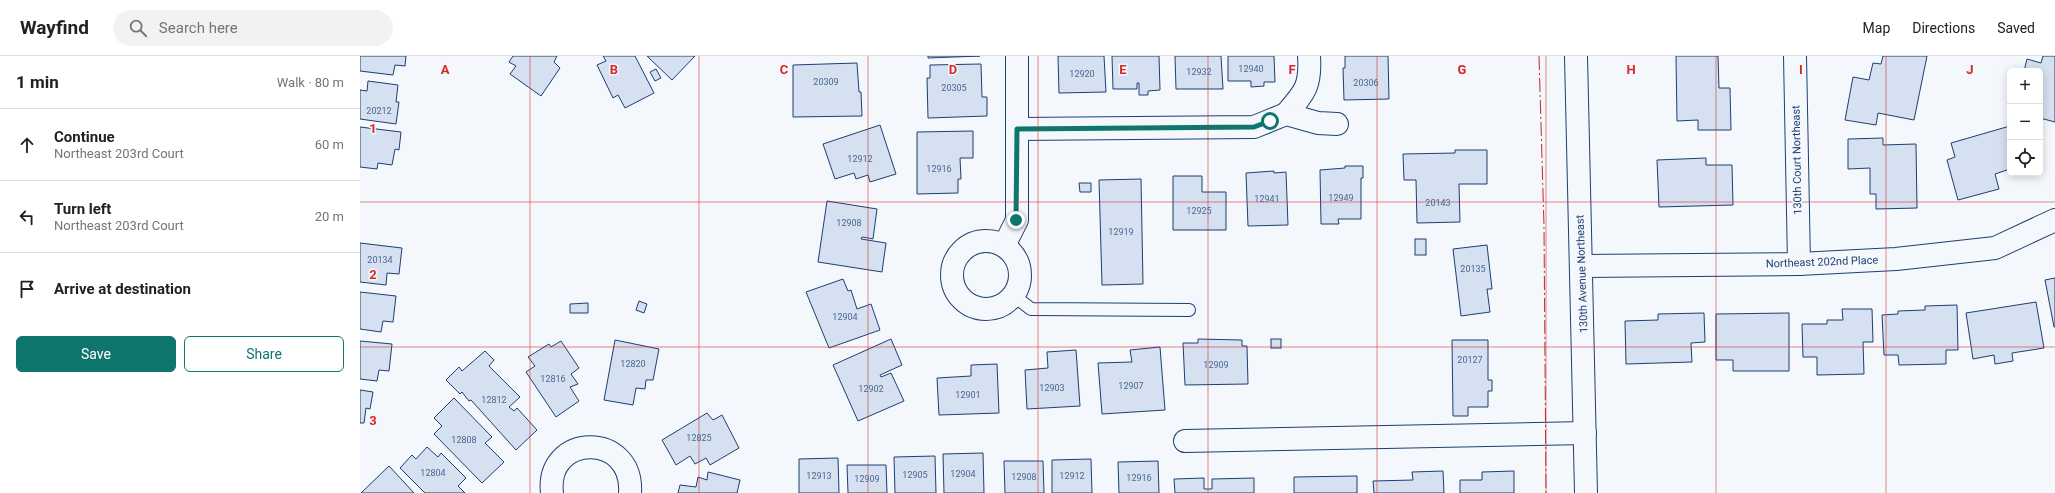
<!DOCTYPE html>
<html lang="en">
<head>
<meta charset="utf-8">
<style>
  :root { --surface:#fff; --page:#f2f2f2; --text:#202124; --muted:#757577; --line:#e0e0e0; --accent:#0f766e }
  body { margin:0; font-family:Roboto,sans-serif; background:var(--page); color:var(--text) }
  .controls { position:absolute; right:12px; top:12px; display:grid; overflow:hidden; border-radius:6px; box-shadow:0 2px 10px #0003 }
  .controls button { width:36px; height:36px; display:grid; place-items:center; padding:0; border:0; border-bottom:1px solid var(--line); background:var(--surface); color:var(--text); font:20px sans-serif }
  .stop { position:absolute; width:12px; height:12px; margin:-9px; border:3px solid #0f766e; border-radius:50%; background:#fff }
  .stop.end { background:#0f766e; border-color:#fff; box-shadow:0 1px 4px #0008 }
  .list { margin:0; padding:0; list-style:none }
  h2 { display:flex; justify-content:space-between; align-items:center; height:52px; margin:0; padding:0 16px; font-size:17px }
  h2 small { font-size:13px; font-weight:400; color:var(--muted) }
  .list li { display:grid; grid-template-columns:26px 1fr auto; gap:12px; align-items:center; box-sizing:border-box; height:72px; padding:0 16px; border-top:1px solid var(--line) }
  .list b { display:block; font-size:15px; white-space:nowrap }
  .list p { margin:0; font-size:13px; white-space:nowrap; color:var(--muted) }
  .list em { font-size:13px; font-style:normal; color:var(--muted) }
  .actions { display:flex; gap:8px; padding:12px 16px }
  .actions a { flex:1; padding:9px 0; border:1px solid var(--accent); border-radius:6px; text-align:center; font-size:14px; color:var(--accent) }
  .actions .main { background:var(--accent); color:#fff }
  .icon { flex:none; width:22px; height:22px; fill:none; stroke:currentColor; stroke-width:2; stroke-linecap:round; stroke-linejoin:round }
  .map { position:relative; flex:none; width:1695px; height:437px; overflow:hidden }
  header { display:flex; align-items:center; gap:24px; box-sizing:border-box; height:56px; padding:0 20px; background:var(--surface); border-bottom:1px solid var(--line) }
  header strong { font-size:19px }
  nav { display:flex; gap:22px; margin-inline-start:auto; font-size:14px }
  .search { width:280px; height:36px; background:var(--page); display:flex; align-items:center; gap:10px; box-sizing:border-box; padding:0 14px; border-radius:22px; color:var(--muted); font-size:15px }
  main { display:flex }
  aside { flex:1; background:var(--surface) }
  .map>svg:first-child { display:block }
  .building { fill:#d5e0f0; stroke:#1d3f73 }
  .lines { fill:none; stroke-linecap:round; stroke-linejoin:round }
  .lane-casing { stroke:#1d3f73; stroke-width:14 }
  .street-casing { stroke:#1d3f73; stroke-width:24 }
  .secondary-casing { stroke:#1d3f73; stroke-width:24 }
  .lane { stroke:#f4f7fb; stroke-width:12 }
  .street { stroke:#f4f7fb; stroke-width:22 }
  .secondary { stroke:#f4f7fb; stroke-width:22 }
  .power { stroke:#c62828; stroke-width:1; stroke-dasharray:14 3 2 3; stroke-linecap:butt }
  .route { stroke:#0f766e; stroke-width:5 }
  .grid { fill:none; stroke:#d62828; stroke-width:1; stroke-opacity:0.55 }
  .labels { text-anchor:middle; dominant-baseline:central; stroke-width:3; stroke-linejoin:round; paint-order:stroke }
  .number-label { font-size:9px; fill:#4b6792 }
  .street-label { font-size:11px; fill:#1d3f73; stroke:#f4f7fb }
  .grid-label { font-size:13px; text-anchor:middle; font-weight:bold; fill:#d62828; stroke:#f4f7fb; stroke-width:3; stroke-linejoin:round; paint-order:stroke }
</style>
</head>
<body>
<header>
<strong>Wayfind</strong>
<div class="search"><svg class="icon" aria-label="search" viewBox="0 0 24 24"><circle cx="10" cy="10" r="6"/><path d="M15 15l6 6"/></svg>Search here</div>
<nav><a>Map</a><a>Directions</a><a>Saved</a></nav>
</header>
<main>
<aside>
<h2>1 min<small>Walk · 80 m</small></h2>
<ul class="list">
<li><svg class="icon" aria-label="ahead" viewBox="0 0 24 24"><path d="M12 20V5M6 11l6-6 6 6"/></svg><div><b>Continue</b><p>Northeast 203rd Court</p></div><em>60 m</em></li>
<li><svg class="icon" aria-label="left" viewBox="0 0 24 24"><path d="M17 20v-9H6M10 6l-5 5 5 5"/></svg><div><b>Turn left</b><p>Northeast 203rd Court</p></div><em>20 m</em></li>
<li><svg class="icon" aria-label="arrive" viewBox="0 0 24 24"><path d="M6 21V4h12l-3 4 3 4H6"/></svg><div><b>Arrive at destination</b></div></li>
</ul>
<div class="actions"><a class="main">Save</a><a>Share</a></div>
</aside>
<div class="map">
<svg width="1695" height="437" viewBox="0 0 1695 437">
  <rect width="100%" height="100%" fill="#f4f7fb"/>
  <g class="building">
    <polygon points="0,0 46,0 45,10 35,9 33,19 0,15"/>
    <polygon points="153,0 197,0 194,6 200,12 181,40 150,18 156,10 149,6"/>
    <polygon points="243,0 275,0 294,37 265,52 258,39 253,42 237,9 246,5"/>
    <polygon points="287,0 335,0 312,24"/>
    <polygon points="568,0 620,0 568,2"/>
    <polygon points="698,0 744,0 746,36 699,37"/>
    <polygon points="752,0 799,0 800,34 788,35 788,39 779,39 779,27 777,27 777,33 753,33"/>
    <polygon points="815,0 861,0 863,33 816,33"/>
    <polygon points="868,0 914,0 915,26 904,26 904,30 891,31 891,25 868,25"/>
    <polygon points="985,0 1028,0 1029,43 984,44 983,12 985,12"/>
    <polygon points="1316,0 1358,0 1359,32 1370,32 1371,74 1338,74 1338,64 1317,65"/>
    <polygon points="1523,0 1567,0 1554,64 1518,57 1516,69 1485,64 1493,21 1509,24 1513,7 1521,8"/>
    <polygon points="1683,0 1695,0 1695,66 1680,62 1680,15 1664,15 1667,3 1681,7"/>
    <polygon points="497,7 499,36 501,36 502,60 433,61 433,9"/>
    <polygon points="621,8 622,41 627,41 627,60 568,62 567,22 570,22 570,9"/>
    <polygon points="296,13 301,22 295,25 290,16"/>
    <polygon points="8,25 38,29 36,46 39,46 36,68 0,63 0,34 7,35"/>
    <polygon points="520,69 536,118 510,126 508,119 496,123 494,117 475,123 463,88"/>
    <polygon points="1650,70 1650,113 1635,118 1639,133 1598,144 1587,104 1595,101 1591,87"/>
    <polygon points="0,71 41,76 39,94 35,93 32,109 18,107 17,113 0,111"/>
    <polygon points="613,75 613,102 600,102 601,123 598,123 598,137 557,138 557,76"/>
    <polygon points="1523,82 1523,89 1556,88 1557,152 1516,153 1516,138 1510,138 1510,112 1488,113 1488,83"/>
    <polygon points="1095,94 1127,94 1127,128 1099,128 1100,166 1057,167 1056,124 1044,124 1043,98 1095,97"/>
    <polygon points="1346,102 1346,109 1372,109 1373,149 1299,151 1297,104"/>
    <polygon points="985,110 1003,110 1003,122 1001,122 1001,163 978,163 979,168 961,168 960,114 985,112"/>
    <polygon points="914,115 914,117 926,116 928,169 888,170 886,117"/>
    <polygon points="813,120 842,120 842,136 866,136 866,174 813,174"/>
    <polygon points="781,123 783,228 742,229 739,124"/>
    <polygon points="719,127 731,127 731,136 720,136"/>
    <polygon points="467,145 517,153 513,183 502,181 501,183 526,187 522,216 458,206"/>
    <rect x="1055" y="183" width="11" height="16"/>
    <polygon points="0,187 42,192 39,218 27,217 26,229 0,226"/>
    <polygon points="1127,189 1132,233 1127,233 1130,256 1101,260 1093,193"/>
    <polygon points="1695,222 1695,271 1694,271 1685,224"/>
    <polygon points="483,223 488,235 491,234 497,253 511,248 520,274 469,292 446,236"/>
    <polygon points="0,236 36,240 33,266 23,265 21,276 0,273"/>
    <polygon points="279,245 287,248 284,257 276,254"/>
    <polygon points="1676,246 1684,292 1652,297 1653,305 1635,308 1634,299 1613,303 1606,257"/>
    <polygon points="228,247 228,257 210,257 210,248"/>
    <polygon points="1597,249 1598,294 1586,294 1586,308 1539,309 1538,299 1524,299 1522,259 1538,258 1538,255 1565,254 1565,250"/>
    <polygon points="1482,253 1512,253 1513,286 1503,286 1504,318 1457,319 1457,301 1443,301 1442,268 1467,268 1467,264 1483,264"/>
    <polygon points="1344,257 1345,286 1331,287 1332,306 1266,308 1265,265 1298,264 1298,258"/>
    <polygon points="1429,257 1429,315 1373,315 1373,304 1356,304 1356,258"/>
    <polygon points="531,283 542,309 520,319 521,321 531,317 544,345 498,365 473,309"/>
    <polygon points="838,283 882,284 882,290 887,290 888,328 825,329 823,287 838,287"/>
    <rect x="911" y="283" width="10" height="9"/>
    <polygon points="255,284 299,293 293,324 286,324 285,333 276,332 273,349 244,344"/>
    <polygon points="1092,284 1128,284 1128,324 1132,324 1132,335 1128,335 1128,351 1108,351 1108,360 1093,360"/>
    <polygon points="0,285 32,288 29,315 19,314 17,325 0,323"/>
    <polygon points="201,285 219,312 211,318 218,328 210,331 219,345 196,361 166,316 175,310 168,301 189,288 191,291"/>
    <polygon points="800,291 805,354 742,358 738,307 772,306 770,294"/>
    <polygon points="716,294 720,350 667,353 665,314 688,312 687,296"/>
    <polygon points="125,295 134,304 129,310 160,341 149,351 154,355 157,352 177,374 156,394 111,344 109,345 102,336 100,338 86,324 99,311 102,315"/>
    <polygon points="637,308 639,357 579,359 577,322 611,320 611,309"/>
    <polygon points="0,334 13,336 10,353 6,352 4,367 0,367"/>
    <polygon points="94,342 132,381 125,387 144,406 122,427 74,378 82,370 74,362"/>
    <polygon points="347,357 353,364 362,359 379,392 350,409 346,402 335,408 330,400 316,409 302,384"/>
    <polygon points="67,391 78,401 81,397 106,422 98,430 105,437 65,437 40,412 52,399 56,403"/>
    <polygon points="623,397 624,437 584,437 583,398"/>
    <polygon points="575,400 576,437 535,437 534,401"/>
    <polygon points="478,402 479,437 439,437 439,403"/>
    <polygon points="731,403 732,437 692,437 692,404"/>
    <polygon points="644,405 683,405 684,437 645,437"/>
    <polygon points="798,405 799,437 759,437 758,406"/>
    <polygon points="487,409 526,409 527,437 488,437"/>
    <polygon points="29,410 54,437 1,437"/>
    <polygon points="1083,415 1084,437 1014,437 1013,425 1053,424 1052,416"/>
    <polygon points="1154,415 1154,437 1100,437 1100,424 1122,424 1122,416"/>
    <polygon points="348,416 380,424 377,437 318,437 320,429 336,431 338,421 347,424"/>
    <polygon points="997,420 997,437 934,437 934,421"/>
    <polygon points="844,422 844,433 852,433 852,423 894,422 894,437 815,437 814,423"/>
  </g>
  <g class="lines">
    <defs>
      <polyline id="lane" points="653,239 671,253 829,254"/>
      <g id="street">
        <polyline points="1435,0 1439,208"/>
        <path d="M926,58c19,-22 25,-28 23,-58"/>
        <polyline points="657,73 894,71 926,58 958,67 977,68"/>
        <circle cx="626" cy="219" r="34"/>
        <polyline points="644,190 657,164 657,0"/>
        <polyline points="1222,210 1439,208 1536,203 1635,192 1695,164"/>
        <polyline points="825,385 1225,377"/>
        <path d="M192,437c-7,-60 82,-62 78,0"/>
      </g>
      <polyline id="secondary" points="1216,0 1226,437"/>
    </defs>
    <use href="#lane" class="lane-casing"/>
    <use href="#street" class="street-casing"/>
    <use href="#secondary" class="secondary-casing"/>
    <use href="#lane" class="lane"/>
    <use href="#street" class="street"/>
    <use href="#secondary" class="secondary"/>
    <polyline class="power" points="1179,0 1184,170 1186,437"/>
  </g>
  <g class="lines">
    <polyline class="route" points="656,164 657,73 894,71 910,65"/>
  </g>
  <path class="grid" d="M170,0v437M339,0v437M508,0v437M678,0v437M848,0v437M1017,0v437M1186,0v437M1356,0v437M1526,0v437M0,146h1695M0,291h1695"/>
  <g class="labels">
    <g class="number-label">
      <text x="891" y="13">12940</text>
      <text x="839" y="16">12932</text>
      <text x="722" y="18">12920</text>
      <text x="466" y="26">20309</text>
      <text x="1006" y="27">20306</text>
      <text x="594" y="32">20305</text>
      <text x="19" y="55">20212</text>
      <text x="500" y="103">12912</text>
      <text x="579" y="113">12916</text>
      <text x="981" y="142">12949</text>
      <text x="907" y="143">12941</text>
      <text x="1078" y="147">20143</text>
      <text x="839" y="155">12925</text>
      <text x="489" y="167">12908</text>
      <text x="761" y="176">12919</text>
      <text x="20" y="204">20134</text>
      <text x="1113" y="213">20135</text>
      <text x="485" y="261">12904</text>
      <text x="1110" y="304">20127</text>
      <text x="273" y="308">12820</text>
      <text x="856" y="309">12909</text>
      <text x="193" y="323">12816</text>
      <text x="771" y="330">12907</text>
      <text x="692" y="332">12903</text>
      <text x="511" y="333">12902</text>
      <text x="608" y="339">12901</text>
      <text x="134" y="344">12812</text>
      <text x="339" y="382">12825</text>
      <text x="104" y="384">12808</text>
      <text x="73" y="417">12804</text>
      <text x="603" y="418">12904</text>
      <text x="555" y="419">12905</text>
      <text x="459" y="420">12913</text>
      <text x="712" y="420">12912</text>
      <text x="664" y="421">12908</text>
      <text x="779" y="422">12916</text>
      <text x="507" y="423">12909</text>
    </g>
    <g class="street-label">
      <text transform="translate(1437 104) rotate(-91)">130th Court Northeast</text>
      <text transform="translate(1462 206) rotate(-2)">Northeast 202nd Place</text>
      <text transform="translate(1222 218) rotate(-92)">130th Avenue Northeast</text>
    </g>
  </g>
  <g class="grid-label">
    <text x="85" y="18">A</text>
    <text x="254" y="18">B</text>
    <text x="424" y="18">C</text>
    <text x="593" y="18">D</text>
    <text x="763" y="18">E</text>
    <text x="932" y="18">F</text>
    <text x="1102" y="18">G</text>
    <text x="1271" y="18">H</text>
    <text x="1441" y="18">I</text>
    <text x="1610" y="18">J</text>
    <text x="13" y="77">1</text>
    <text x="13" y="223">2</text>
    <text x="13" y="369">3</text>
  </g>
</svg>
<div class="controls">
<button>+</button>
<button>−</button>
<button><svg class="icon" aria-label="locate" viewBox="0 0 24 24"><circle cx="12" cy="12" r="6"/><path d="M12 2v4M12 18v4M2 12h4M18 12h4"/></svg></button>
</div>
<div class="stop" style="left:910px;top:65px"></div>
<div class="stop end" style="left:656px;top:164px"></div>
</div>
</main>
</body>
</html>
